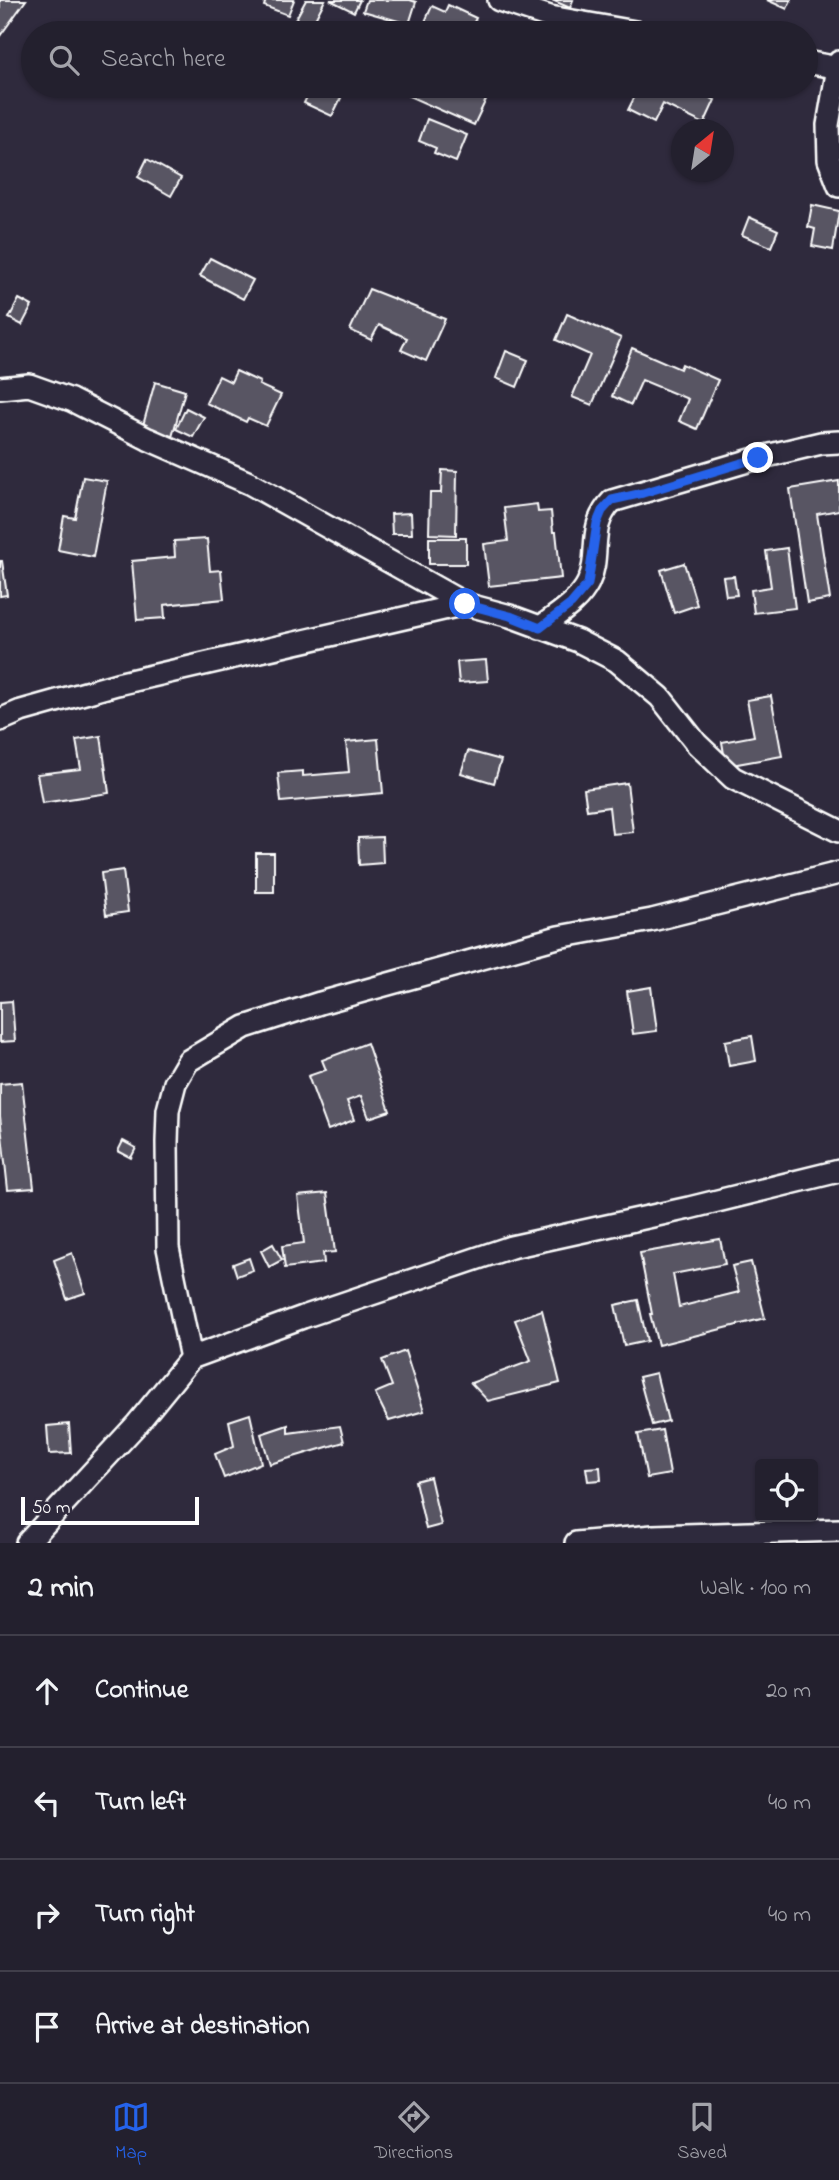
<!DOCTYPE html>
<html lang="en">
<head>
<meta charset="utf-8">
<style>
  :root { --surface:#23202e; --page:#2f2d3a; --text:#f1f3f6; --muted:#a3a3aa; --line:#403e4a; --accent:#2563eb }
  body { margin:0; font-family:"Indie Flower",sans-serif; background:var(--page); color:var(--text) }
  .controls { position:absolute; right:21px; bottom:21px; display:grid; overflow:hidden; border-radius:7px; box-shadow:0 2px 5px #0004 }
  .controls button { width:63px; height:63px; display:grid; place-items:center; padding:0; border:0; border-bottom:2px solid var(--line); background:var(--surface); color:var(--text); font:35px sans-serif }
  .compass { position:absolute; left:671px; top:119px; width:63px; height:63px; border-radius:50%; background:var(--surface); box-shadow:0 2px 5px #0004; rotate:30deg }
  .scale { position:absolute; left:21px; bottom:18px; width:178px; box-sizing:border-box; padding-left:7px; border:4px solid #fff; border-top:0; font-size:19px; line-height:24px; white-space:nowrap; color:#fff; -webkit-text-stroke:5px #2f2a3d; paint-order:stroke }
  .stop { position:absolute; width:21px; height:21px; margin:-16px; border:5px solid #2563eb; border-radius:50%; background:#fff }
  .stop.end { background:#2563eb; border-color:#fff; box-shadow:0 2px 7px #0008 }
  .list { margin:0; padding:0; list-style:none }
  h2 { display:flex; justify-content:space-between; align-items:center; height:91px; margin:0; padding:0 28px; font-size:30px }
  h2 small { font-size:23px; font-weight:400; color:var(--muted) }
  .list li { display:grid; grid-template-columns:46px 1fr auto; gap:21px; align-items:center; box-sizing:border-box; height:112px; padding:0 28px; border-top:2px solid var(--line) }
  .list b { display:block; font-size:26px; white-space:nowrap }
  .list em { font-size:23px; font-style:normal; color:var(--muted) }
  .icon { flex:none; width:38px; height:38px; fill:none; stroke:currentColor; stroke-width:2; stroke-linecap:round; stroke-linejoin:round }
  .map { position:relative; flex:none; width:839px; height:1543px; overflow:hidden }
  .search { position:absolute; background:var(--surface); box-shadow:0 2px 5px #0004; left:21px; right:21px; top:21px; height:77px; display:flex; align-items:center; gap:18px; box-sizing:border-box; padding:0 24px; border-radius:38px; color:var(--muted); font-size:26px }
  .sheet { height:539px; background:var(--surface) }
  nav { display:flex; justify-content:space-around; align-items:center; box-sizing:border-box; height:98px; border-top:2px solid var(--line); background:var(--surface); font-size:19px; color:var(--muted) }
  nav a { display:grid; justify-items:center; gap:4px }
  nav .on { color:var(--accent) }
  .map>svg:first-child { display:block }
  .building { fill:#595564; stroke:#fff; stroke-width:2 }
  .lines { fill:none; stroke-linecap:round; stroke-linejoin:round }
  .street-casing { stroke:#fff; stroke-width:26 }
  .street { stroke:#2f2a3d; stroke-width:21 }
  .route { stroke:#2563eb; stroke-width:9 }
</style>
</head>
<body>
<div class="map">
<svg width="839" height="1543" viewBox="0 0 839 1543">
  <rect width="100%" height="100%" fill="#2f2a3d"/>
  <filter id="ink" filterUnits="userSpaceOnUse"><feTurbulence type="fractalNoise" baseFrequency=".0143" numOctaves="2"/><feDisplacementMap in="SourceGraphic" scale="14" xChannelSelector="R" yChannelSelector="G"/><feConvolveMatrix kernelMatrix="1 2 1 2 8 2 1 2 1" color-interpolation-filters="sRGB"/></filter>
  <g filter="url(#ink)">
    <g class="building">
      <polygon points="0,0 26,0 0,36"/>
      <polygon points="266,0 294,0 288,15 264,6"/>
      <polygon points="306,0 325,0 308,33 288,33"/>
      <polygon points="330,0 360,0 354,12"/>
      <polygon points="367,0 410,0 416,2 409,24 363,11"/>
      <polygon points="552,0 573,0 570,8"/>
      <polygon points="767,0 791,0 787,9"/>
      <polygon points="448,5 476,18 473,24 489,31 492,25 508,33 420,33 432,6 445,12"/>
      <polygon points="312,86 341,98 332,116 304,103"/>
      <polygon points="405,86 448,86 461,91 463,86 492,87 474,125 402,93"/>
      <polygon points="640,86 686,86 715,100 704,124 663,104 654,123 628,110"/>
      <polygon points="427,119 467,135 456,162 434,153 436,148 419,141"/>
      <polygon points="147,159 181,178 171,196 138,177"/>
      <polygon points="812,205 839,211 833,250 812,246 815,229 808,227"/>
      <polygon points="749,217 778,230 771,247 742,235"/>
      <polygon points="210,258 253,280 243,299 200,276"/>
      <polygon points="369,289 445,319 426,361 401,350 407,338 379,325 371,340 350,330"/>
      <polygon points="19,299 32,306 22,325 9,318"/>
      <polygon points="567,314 621,338 592,405 572,397 590,355 556,340"/>
      <polygon points="632,348 680,369 682,364 718,380 697,429 679,421 688,399 642,380 631,405 612,396"/>
      <polygon points="506,351 528,360 517,387 496,378"/>
      <polygon points="236,371 260,382 259,385 281,395 266,426 248,418 246,422 206,403 219,376 231,382"/>
      <polygon points="155,382 185,391 172,437 142,429"/>
      <polygon points="186,408 204,417 193,437 176,429"/>
      <polygon points="442,470 457,471 456,535 429,534 430,493 441,493"/>
      <polygon points="83,477 107,481 93,557 58,550 64,516 75,518"/>
      <polygon points="839,481 839,510 817,514 830,599 807,603 790,489"/>
      <polygon points="537,504 538,512 551,511 553,532 556,532 561,578 489,586 484,544 508,541 504,508"/>
      <polygon points="411,513 412,534 392,534 391,514"/>
      <rect x="429" y="538" width="37" height="26"/>
      <polygon points="207,539 210,571 221,570 224,599 164,605 165,618 137,620 132,561 175,557 174,541"/>
      <polygon points="787,548 795,608 754,613 751,590 771,587 766,551"/>
      <polygon points="0,561 2,561 7,595 0,596"/>
      <polygon points="684,563 697,605 674,613 661,570"/>
      <polygon points="734,576 737,595 726,596 723,577"/>
      <polygon points="486,660 488,681 459,683 457,662"/>
      <polygon points="771,696 782,756 726,766 722,742 754,736 747,700"/>
      <polygon points="101,736 109,793 42,803 37,774 81,769 76,740"/>
      <polygon points="378,739 383,793 281,802 278,773 303,771 303,776 349,772 346,742"/>
      <polygon points="468,751 501,760 494,783 461,773"/>
      <polygon points="627,783 633,832 612,834 609,807 587,810 584,789"/>
      <polygon points="382,837 383,863 359,865 358,838"/>
      <rect x="256" y="853" width="18" height="39"/>
      <polygon points="123,870 128,912 106,915 101,873"/>
      <polygon points="651,987 657,1031 633,1034 627,991"/>
      <polygon points="12,1001 15,1041 0,1042 0,1002"/>
      <polygon points="752,1036 756,1061 729,1066 725,1041"/>
      <polygon points="367,1043 390,1111 369,1118 361,1096 347,1101 354,1120 328,1130 308,1076 326,1070 322,1060"/>
      <polygon points="22,1082 34,1188 8,1190 0,1116 0,1084"/>
      <polygon points="123,1141 136,1148 131,1158 118,1151"/>
      <polygon points="327,1193 335,1252 323,1253 324,1263 285,1268 282,1246 304,1243 298,1196"/>
      <polygon points="720,1239 725,1264 673,1274 679,1307 739,1292 732,1266 751,1262 765,1318 658,1345 650,1314 652,1314 640,1253"/>
      <polygon points="273,1244 282,1260 269,1267 261,1251"/>
      <polygon points="72,1253 85,1293 67,1299 54,1260"/>
      <polygon points="249,1258 253,1270 237,1276 233,1264"/>
      <polygon points="638,1300 647,1341 624,1346 615,1305"/>
      <polygon points="542,1310 560,1383 488,1401 471,1383 531,1361 515,1320"/>
      <polygon points="405,1351 424,1411 389,1421 375,1393 392,1386 382,1360"/>
      <polygon points="656,1373 668,1421 652,1425 639,1377"/>
      <polygon points="250,1414 261,1463 224,1478 215,1454 234,1446 229,1421"/>
      <polygon points="69,1424 71,1453 49,1454 47,1426"/>
      <polygon points="288,1425 288,1433 340,1426 344,1442 270,1464 261,1434"/>
      <polygon points="662,1430 670,1474 647,1478 638,1434"/>
      <polygon points="600,1467 601,1480 588,1481 586,1468"/>
      <polygon points="430,1477 441,1525 426,1529 415,1481"/>
    </g>
    <g class="lines">
      <defs>
        <g id="street">
          <polyline points="499,0 550,17 641,33"/>
          <polyline points="806,62 839,68"/>
          <polyline points="839,62 828,125 829,160 839,186"/>
          <polyline points="0,388 29,385 71,400 148,439 249,483 465,604 510,616 578,641 617,661 660,697 697,744 733,778 839,831"/>
          <path d="M540,628c16,-13 39,-26 48,-45 14,-29 -2,-55 24,-82l146,-43 63,-15 18,-1"/>
          <polyline points="0,720 21,711 117,684 465,604"/>
          <polyline points="191,1358 168,1248 167,1142 168,1110 175,1083 188,1061 245,1027 320,1003 558,937 652,920 839,873"/>
          <polyline points="27,1543 137,1424 191,1358 303,1317 511,1247 689,1208 839,1171"/>
          <polyline points="576,1543 653,1536 839,1530"/>
        </g>
      </defs>
      <use href="#street" class="street-casing"/>
      <use href="#street" class="street"/>
    </g>
  </g>
  <g class="lines" filter="url(#ink)">
    <polyline class="route" points="465,604 510,616 540,628 571,604 588,584 597,523 602,511 612,500 643,493 758,458"/>
  </g>
</svg>
<div class="controls">
<button><svg class="icon" aria-label="locate" viewBox="0 0 24 24"><circle cx="12" cy="12" r="6"/><path d="M12 2v4M12 18v4M2 12h4M18 12h4"/></svg></button>
</div>
<svg class="compass" viewBox="-18 -18 36 36"><path d="M0-13l5 13h-10z" fill="#e53935"/><path d="M0 13l5-13h-10z" fill="#a3a3aa"/></svg>
<div class="scale">50 m</div>
<div class="stop" style="left:465px;top:604px"></div>
<div class="stop end" style="left:758px;top:458px"></div>
<div class="search"><svg class="icon" aria-label="search" viewBox="0 0 24 24"><circle cx="10" cy="10" r="6"/><path d="M15 15l6 6"/></svg>Search here</div>
</div>
<section class="sheet">
<h2>2 min<small>Walk · 100 m</small></h2>
<ul class="list">
<li><svg class="icon" aria-label="ahead" viewBox="0 0 24 24"><path d="M12 20V5M6 11l6-6 6 6"/></svg><div><b>Continue</b></div><em>20 m</em></li>
<li><svg class="icon" aria-label="left" viewBox="0 0 24 24"><path d="M17 20v-9H6M10 6l-5 5 5 5"/></svg><div><b>Turn left</b></div><em>40 m</em></li>
<li><svg class="icon" aria-label="right" viewBox="0 0 24 24"><path d="M7 20v-9h11M14 6l5 5-5 5"/></svg><div><b>Turn right</b></div><em>40 m</em></li>
<li><svg class="icon" aria-label="arrive" viewBox="0 0 24 24"><path d="M6 21V4h12l-3 4 3 4H6"/></svg><div><b>Arrive at destination</b></div></li>
</ul>
</section>
<nav>
<a class="on"><svg class="icon" aria-label="map" viewBox="0 0 24 24"><path d="M3 6l6-2 6 2 6-2v14l-6 2-6-2-6 2zM9 4v14M15 6v14"/></svg>Map</a>
<a><svg class="icon" aria-label="directions" viewBox="0 0 24 24"><path d="M12 3l9 9-9 9-9-9zM9 14v-3h6M13 9l2 2-2 2"/></svg>Directions</a>
<a><svg class="icon" aria-label="saved" viewBox="0 0 24 24"><path d="M7 4h10v16l-5-4-5 4z"/></svg>Saved</a>
</nav>
</body>
</html>
